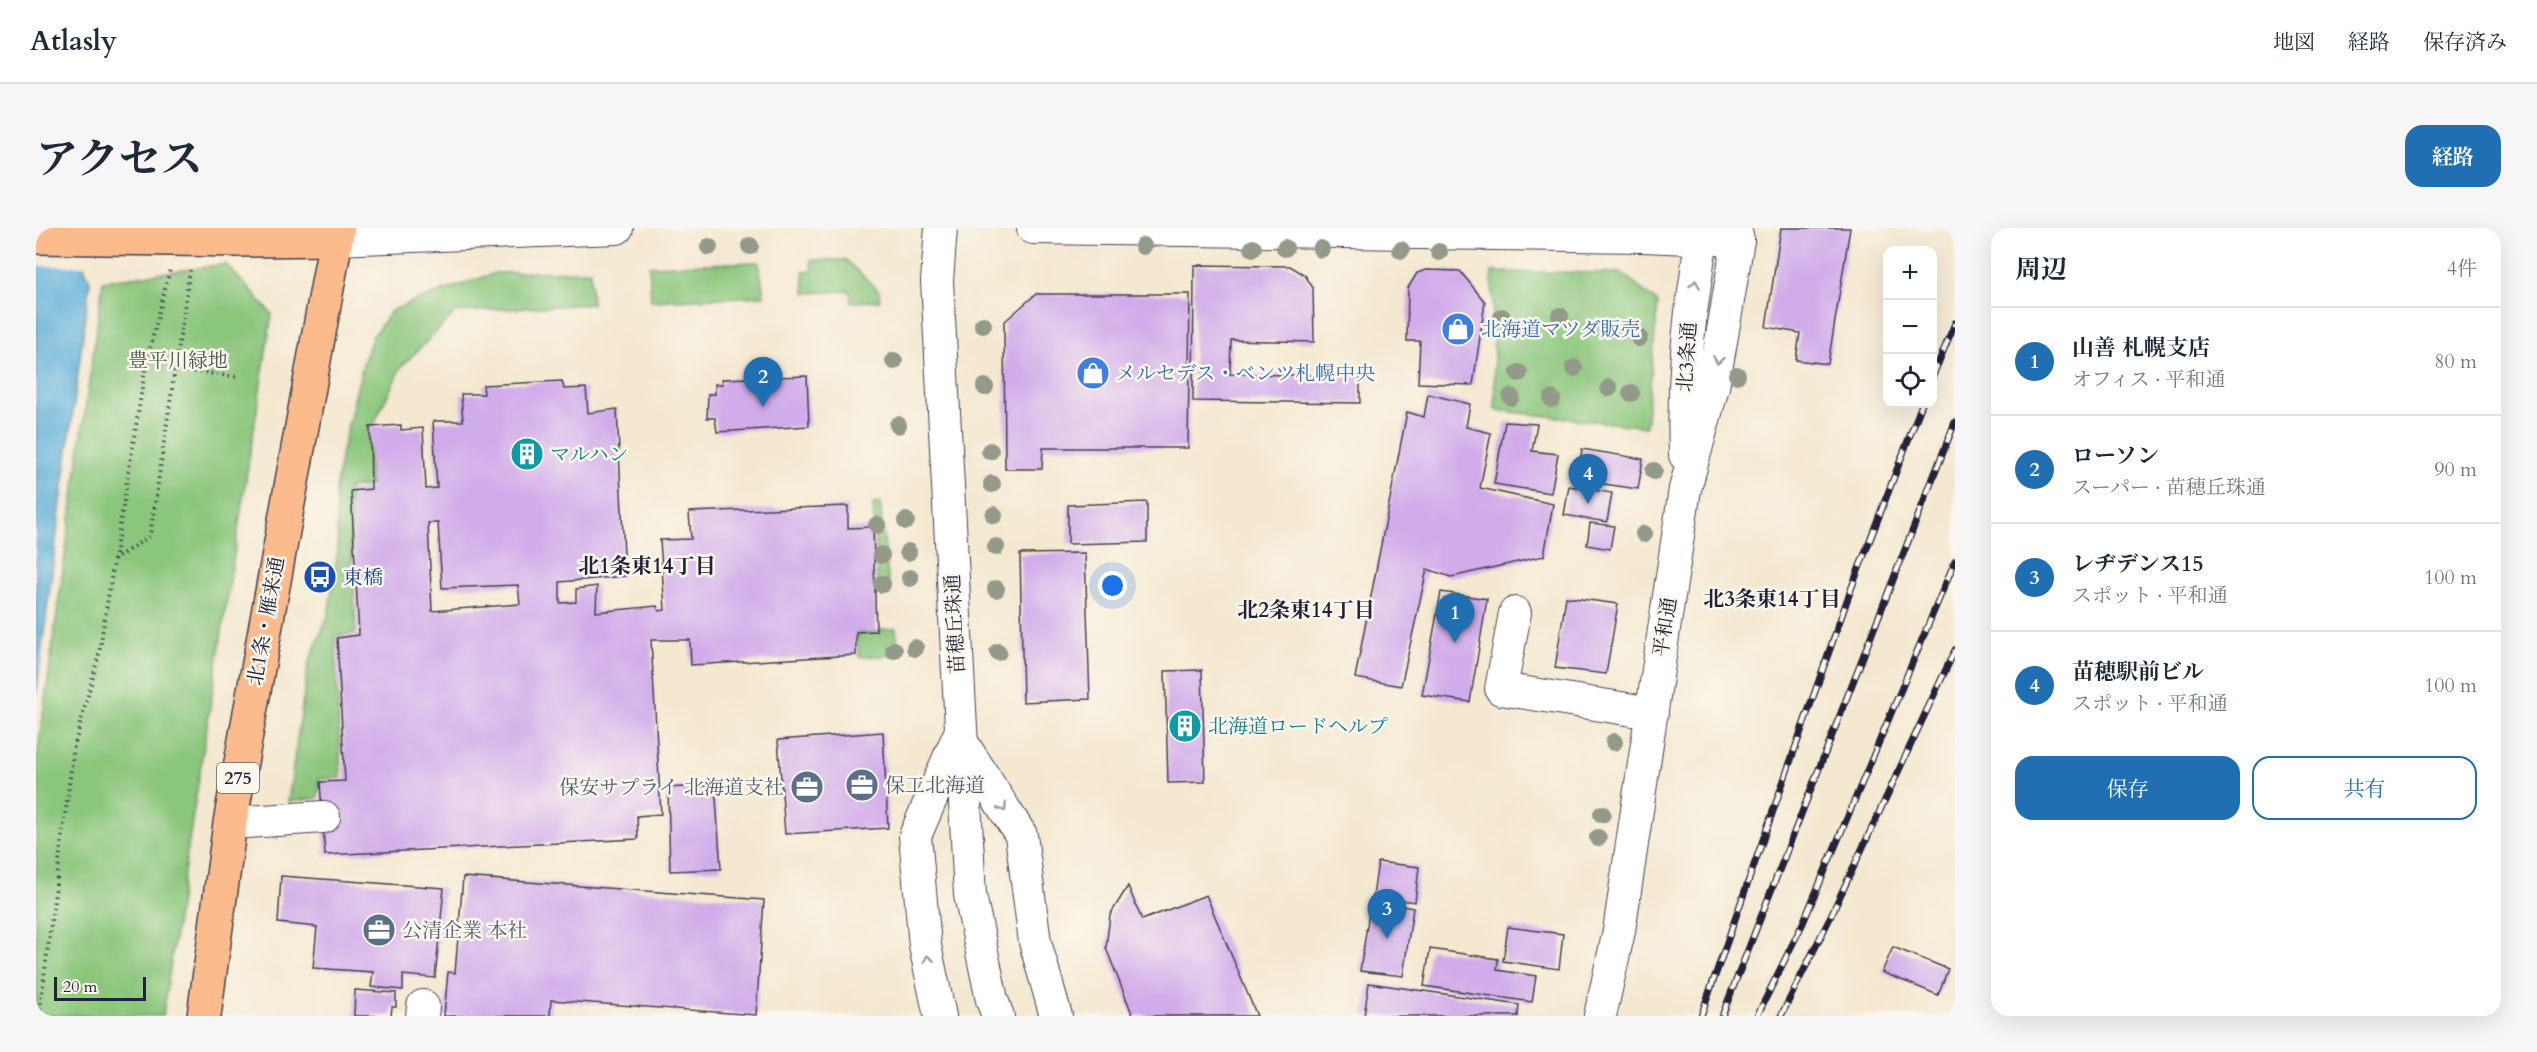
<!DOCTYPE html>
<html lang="ja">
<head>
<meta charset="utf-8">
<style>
  :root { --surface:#fff; --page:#f6f6f7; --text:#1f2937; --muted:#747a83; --line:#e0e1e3; --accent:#1f6fb2 }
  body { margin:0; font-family:Cardo,"Noto Serif JP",serif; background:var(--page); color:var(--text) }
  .controls { position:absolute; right:18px; top:18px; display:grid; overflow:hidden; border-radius:12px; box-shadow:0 6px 24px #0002 }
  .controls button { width:54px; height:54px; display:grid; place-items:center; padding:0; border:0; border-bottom:2px solid var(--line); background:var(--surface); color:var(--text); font:30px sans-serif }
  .scale { position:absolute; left:18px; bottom:15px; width:92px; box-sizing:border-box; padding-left:6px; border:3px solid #22223b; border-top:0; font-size:16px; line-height:21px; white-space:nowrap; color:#22223b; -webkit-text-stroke:4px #fbf7ec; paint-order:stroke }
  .you { position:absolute; left:1077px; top:358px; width:21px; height:21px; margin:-15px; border:4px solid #fff; border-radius:50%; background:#1a73e8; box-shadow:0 0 0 9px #1a73e833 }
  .badge { display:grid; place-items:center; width:39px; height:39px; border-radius:50%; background:var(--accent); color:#fff; font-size:20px; font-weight:700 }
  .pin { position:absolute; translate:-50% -50px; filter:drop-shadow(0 2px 3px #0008) }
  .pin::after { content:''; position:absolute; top:32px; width:21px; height:18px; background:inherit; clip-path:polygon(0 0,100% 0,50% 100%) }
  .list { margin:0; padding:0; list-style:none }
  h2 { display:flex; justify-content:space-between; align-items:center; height:78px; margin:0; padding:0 24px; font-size:26px }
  h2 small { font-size:20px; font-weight:400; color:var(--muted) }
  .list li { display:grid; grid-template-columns:39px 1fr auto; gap:18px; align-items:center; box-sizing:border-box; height:108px; padding:0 24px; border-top:2px solid var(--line) }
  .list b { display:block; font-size:22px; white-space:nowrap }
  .list p { margin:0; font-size:20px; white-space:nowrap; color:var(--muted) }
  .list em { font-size:20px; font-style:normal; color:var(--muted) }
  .actions { display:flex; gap:12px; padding:18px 24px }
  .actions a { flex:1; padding:14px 0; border:2px solid var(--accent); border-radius:18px; text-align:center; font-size:21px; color:var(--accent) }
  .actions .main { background:var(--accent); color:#fff }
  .icon { flex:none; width:33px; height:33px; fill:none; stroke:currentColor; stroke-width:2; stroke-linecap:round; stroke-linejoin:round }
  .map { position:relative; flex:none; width:1919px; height:788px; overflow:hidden; border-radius:18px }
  header { display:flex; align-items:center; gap:36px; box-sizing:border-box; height:84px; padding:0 30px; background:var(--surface); border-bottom:2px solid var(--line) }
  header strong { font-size:28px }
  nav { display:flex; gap:33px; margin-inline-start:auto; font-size:21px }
  .intro { display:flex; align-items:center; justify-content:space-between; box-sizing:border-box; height:144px; padding:0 36px }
  h1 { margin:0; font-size:42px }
  .button { padding:15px 27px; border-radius:18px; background:var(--accent); color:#fff; font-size:21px; font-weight:700 }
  main { display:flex; gap:36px; padding:0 36px }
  aside { flex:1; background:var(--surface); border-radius:18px; box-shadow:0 6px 24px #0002 }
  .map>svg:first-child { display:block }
  .green { fill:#8ac67b; stroke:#56745b; stroke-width:1.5 }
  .water { fill:#60b0da; stroke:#41698a; stroke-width:1.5 }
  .pier { fill:#f4e8d0 }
  .building { fill:#d1acea; fill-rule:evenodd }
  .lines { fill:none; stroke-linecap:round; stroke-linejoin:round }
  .minor-casing { stroke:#424051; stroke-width:34 }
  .highway-casing { stroke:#424051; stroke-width:36 }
  .path { stroke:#424051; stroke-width:4; stroke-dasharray:1.5 4.5; stroke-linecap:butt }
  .minor { stroke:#fff; stroke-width:32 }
  .highway { stroke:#fbbb8d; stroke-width:33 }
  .rail-casing { stroke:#22223b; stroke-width:7 }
  .rail { stroke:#fbf7ec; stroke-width:4.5; stroke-dasharray:14; stroke-linecap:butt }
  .highway-bridge-casing { stroke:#424051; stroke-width:36; stroke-linecap:butt }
  .highway-bridge { stroke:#fbbb8d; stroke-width:33 }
  .tree { fill:#949a8a }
  .oneway { stroke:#9c9ca7 }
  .labels { text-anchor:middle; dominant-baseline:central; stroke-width:5; stroke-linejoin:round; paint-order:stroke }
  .shield { fill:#fbf7ec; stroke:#636270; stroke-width:1.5 }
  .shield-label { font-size:18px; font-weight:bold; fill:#22223b }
  .shop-label { font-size:20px; fill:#366cbe; stroke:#fbf7ec; text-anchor:start }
  .street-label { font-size:20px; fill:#22223b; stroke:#fbf7ec }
  .park-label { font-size:20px; fill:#465b51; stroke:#fbf7ec }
  .culture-label { font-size:20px; fill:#0d838f; stroke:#fbf7ec; text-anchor:start }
  .transit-label { font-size:20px; fill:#164399; stroke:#fbf7ec; text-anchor:start }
  .service-label { font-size:20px; fill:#4e5e75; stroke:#fbf7ec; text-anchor:start }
  .neighbourhood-label { font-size:21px; font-weight:bold; fill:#22223b; stroke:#fbf7ec }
</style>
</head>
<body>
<header>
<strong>Atlasly</strong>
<nav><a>地図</a><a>経路</a><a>保存済み</a></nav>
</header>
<div class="intro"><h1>アクセス</h1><a class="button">経路</a></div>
<main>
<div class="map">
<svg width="1919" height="788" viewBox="0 0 1919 788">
  <rect width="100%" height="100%" fill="#fbf7ec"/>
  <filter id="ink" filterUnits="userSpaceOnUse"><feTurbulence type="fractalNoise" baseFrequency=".0167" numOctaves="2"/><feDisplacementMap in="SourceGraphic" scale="12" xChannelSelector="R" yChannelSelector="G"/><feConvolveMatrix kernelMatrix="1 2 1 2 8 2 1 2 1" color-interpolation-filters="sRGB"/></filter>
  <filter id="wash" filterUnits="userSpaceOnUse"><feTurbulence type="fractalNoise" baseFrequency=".008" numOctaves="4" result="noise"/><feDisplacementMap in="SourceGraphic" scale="24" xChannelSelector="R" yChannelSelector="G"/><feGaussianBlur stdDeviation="1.35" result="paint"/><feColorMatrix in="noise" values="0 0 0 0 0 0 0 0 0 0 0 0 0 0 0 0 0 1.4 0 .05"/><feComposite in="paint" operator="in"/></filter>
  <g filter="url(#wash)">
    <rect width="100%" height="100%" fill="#f4e8d0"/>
    <g class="green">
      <polygon points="775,32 810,32 843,63 844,73 815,74 814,63 769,65 767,43 776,43"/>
      <polygon points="723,34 728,68 615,73 613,38"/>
      <polygon points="190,36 236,86 149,638 127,788 0,788 0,537 67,53"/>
      <polygon points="554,43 556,76 420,84 365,139 338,196 332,198 334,258 313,260 320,405 299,408 305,550 283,551 282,570 252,574 272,437 292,388 302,320 299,264 305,227 327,135 337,108 355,83 376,74 459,45"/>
      <polygon points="1456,44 1586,45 1622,75 1610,199 1459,182"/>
      <polygon points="844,275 854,367 842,367 837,276"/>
      <polygon points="860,400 863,427 823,429 821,405 844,404 844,402"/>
    </g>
    <polygon class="water" points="0,0 32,0 54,53 0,466"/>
    <polygon class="pier" points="0,0 35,0 51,38 0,38"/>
    <g id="blocks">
      <g class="building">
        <polygon points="1745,0 1814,0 1792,136 1760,132 1764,105 1730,99"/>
        <polygon points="1158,37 1254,38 1269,47 1277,60 1278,114 1195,112 1194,146 1324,148 1324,175 1157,173"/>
        <polygon points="1390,42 1424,43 1449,74 1437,157 1382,155 1384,113 1371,113 1372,60 1381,45"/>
        <polygon points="1000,66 1154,66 1152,220 1007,220 1006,241 969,241 968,94"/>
        <polygon points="771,148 773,198 681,204 679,190 671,190 672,166 679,166 679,156 687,156 686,151"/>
        <path d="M526,153l2,8 22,-1 2,25 29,-4 8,167 -65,6v21l16,-1v-13l21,-3 -1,26 61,-6 2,5 6,-1 -5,-70 31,-1 -2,-27 159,-6v22l25,-1 3,104 -20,1v23l-165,10 -1,-25h-39l10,174 -24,2 1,23 -313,16 -5,-73 25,-1 -8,-143 22,-3 -8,-144 20,-2 -1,-62 31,-2v5l22,-2 3,61 11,-1 -4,-67h30l-2,-27h23l-1,-9zM392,295h10l4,65 76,-3 2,19 -88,7z"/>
        <polygon points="1392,166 1434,176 1430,199 1455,205 1444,260 1517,276 1508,328 1415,349 1391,341 1365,458 1319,450 1371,184 1388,189"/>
        <polygon points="1469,194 1501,196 1496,223 1522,226 1515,265 1458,256"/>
        <polygon points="1546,221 1607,231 1602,261 1541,252"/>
        <polygon points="1533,258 1576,265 1571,294 1528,287"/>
        <polygon points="1111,274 1111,314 1032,316 1032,277"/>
        <polygon points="1554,295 1578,298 1574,321 1551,317"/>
        <polygon points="1049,325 1054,471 987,474 984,326"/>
        <polygon points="1405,364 1451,371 1434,474 1386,467"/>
        <polygon points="1530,369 1582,376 1570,446 1519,440"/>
        <polygon points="1166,442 1169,554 1132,555 1129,443"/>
        <polygon points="847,504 852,600 749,606 742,512"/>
        <polygon points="679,557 685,641 634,643 632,560"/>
        <polygon points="1342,634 1383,639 1379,674 1337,668"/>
        <polygon points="245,648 408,660 399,750 367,747 367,762 335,759 337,744 277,740 281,699 242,695"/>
        <polygon points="427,649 728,672 720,787 515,772 514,788 408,788 412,744 419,745"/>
        <polygon points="1092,658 1106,692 1170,667 1221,788 1097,788 1070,720 1074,687"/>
        <polygon points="1335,672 1377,680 1367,748 1324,743"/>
        <polygon points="1472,699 1527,706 1523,741 1467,733"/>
        <polygon points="1857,719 1912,741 1902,767 1846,744"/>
        <polygon points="1394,721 1462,731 1461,742 1500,748 1496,774 1388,758"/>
        <polygon points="1333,755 1483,777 1482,788 1328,788"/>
        <polygon points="319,762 360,765 360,779 356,779 355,788 318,788"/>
      </g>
    </g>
  </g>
  <g filter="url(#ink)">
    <use href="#blocks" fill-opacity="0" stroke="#424051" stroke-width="1.5"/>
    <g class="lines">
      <defs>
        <g id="minor">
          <polyline points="905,0 901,53 934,667 956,772 962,788"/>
          <polyline points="997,0 1606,8 1702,12"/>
          <polyline points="299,11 581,0"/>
          <path d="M1649,227c-2,-60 1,-118 11,-177 2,-18 4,-35 12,-50"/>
          <polyline points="1479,385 1465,461 1616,485"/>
          <polyline points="927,516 985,607 999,714 1020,788"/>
          <polyline points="194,595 288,589"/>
          <polyline points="386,788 387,778"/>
          <polyline points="904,788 889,718 879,608 922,509"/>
          <polyline points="1564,788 1583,703 1649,261 1677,159 1691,79 1702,12 1699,0"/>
        </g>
        <g id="highway">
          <polyline points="202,12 299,11"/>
          <polyline points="168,788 194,595 302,0"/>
        </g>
      </defs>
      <use href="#minor" class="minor-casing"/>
      <use href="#highway" class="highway-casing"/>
      <g class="path">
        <polyline points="139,141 201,149"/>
        <polyline points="77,332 114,308 154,42"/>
        <polyline points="3,788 38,519 63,426 110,136 134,41"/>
      </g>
      <use href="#minor" class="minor"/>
      <use href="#highway" class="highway"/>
      <defs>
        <g id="rail">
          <polyline points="1896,150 1919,95"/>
          <polyline points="1665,788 1814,364 1886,176"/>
          <polyline points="1686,788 1919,194"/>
          <polyline points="1721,788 1767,695 1919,333"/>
          <polyline points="1745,788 1791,696 1919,422"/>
        </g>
      </defs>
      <use href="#rail" class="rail-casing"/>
      <use href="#rail" class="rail"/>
      <defs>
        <polyline id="highway-bridge" points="0,9 202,12"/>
      </defs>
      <use href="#highway-bridge" class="highway-bridge-casing"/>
      <use href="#highway-bridge" class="highway-bridge"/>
    </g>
    <g class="tree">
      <circle cx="714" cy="18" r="9"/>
      <circle cx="1107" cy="18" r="9"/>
      <circle cx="673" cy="19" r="9"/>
      <circle cx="1217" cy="20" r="9"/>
      <circle cx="1249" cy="20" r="9"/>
      <circle cx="1285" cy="21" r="9"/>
      <circle cx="1365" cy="22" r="9"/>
      <circle cx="1403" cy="24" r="9"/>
      <circle cx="1524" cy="88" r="9"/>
      <circle cx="1466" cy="89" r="9"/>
      <circle cx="947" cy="97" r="9"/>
      <circle cx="1572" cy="101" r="9"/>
      <circle cx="1603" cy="110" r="9"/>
      <circle cx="858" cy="133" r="9"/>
      <circle cx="1538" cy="140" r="9"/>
      <circle cx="1483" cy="145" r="9"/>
      <circle cx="1701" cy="147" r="9"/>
      <circle cx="949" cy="159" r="9"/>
      <circle cx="1573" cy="160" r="9"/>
      <circle cx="1595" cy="165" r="9"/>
      <circle cx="1475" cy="169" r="9"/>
      <circle cx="1516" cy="171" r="9"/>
      <circle cx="862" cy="197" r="9"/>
      <circle cx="954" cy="223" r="9"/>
      <circle cx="1618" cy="243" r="9"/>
      <circle cx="956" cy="256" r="9"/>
      <circle cx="958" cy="287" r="9"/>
      <circle cx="870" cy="293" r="9"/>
      <circle cx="841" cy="297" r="9"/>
      <circle cx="1608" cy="306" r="9"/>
      <circle cx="960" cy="319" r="9"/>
      <circle cx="872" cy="324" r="9"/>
      <circle cx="845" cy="327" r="9"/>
      <circle cx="874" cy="350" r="9"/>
      <circle cx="846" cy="356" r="9"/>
      <circle cx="960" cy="361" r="9"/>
      <circle cx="879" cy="420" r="9"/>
      <circle cx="858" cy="422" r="9"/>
      <circle cx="962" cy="424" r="9"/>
      <circle cx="1578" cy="514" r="9"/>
      <circle cx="1566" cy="586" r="9"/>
      <circle cx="1562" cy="610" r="9"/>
    </g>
    <defs><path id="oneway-chevron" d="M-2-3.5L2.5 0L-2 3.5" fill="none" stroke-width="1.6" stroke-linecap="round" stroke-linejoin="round" transform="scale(1.5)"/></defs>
    <g class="oneway">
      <use href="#oneway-chevron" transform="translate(1659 56) rotate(-81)"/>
      <use href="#oneway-chevron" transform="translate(1682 132) rotate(100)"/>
      <use href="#oneway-chevron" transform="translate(967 580) rotate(58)"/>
      <use href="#oneway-chevron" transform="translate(892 731) rotate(-102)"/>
    </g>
  </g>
  <defs>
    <symbol id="shop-disc" viewBox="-11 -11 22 22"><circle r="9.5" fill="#3f7fe0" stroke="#fbf7ec"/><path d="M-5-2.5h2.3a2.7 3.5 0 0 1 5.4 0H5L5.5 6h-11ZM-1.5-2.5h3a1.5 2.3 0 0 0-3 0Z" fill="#fff"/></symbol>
    <symbol id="building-disc" viewBox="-11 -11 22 22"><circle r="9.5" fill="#0f9aa8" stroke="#fbf7ec"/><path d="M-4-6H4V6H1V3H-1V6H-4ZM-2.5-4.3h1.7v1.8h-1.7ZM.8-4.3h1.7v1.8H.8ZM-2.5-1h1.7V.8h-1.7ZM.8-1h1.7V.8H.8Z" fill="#fff"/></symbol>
    <symbol id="bus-disc" viewBox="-11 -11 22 22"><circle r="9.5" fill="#1a4fb4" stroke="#fbf7ec"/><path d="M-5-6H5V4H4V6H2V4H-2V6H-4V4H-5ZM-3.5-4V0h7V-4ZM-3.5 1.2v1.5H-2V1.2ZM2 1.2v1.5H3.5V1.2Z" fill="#fff"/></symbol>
    <symbol id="office-disc" viewBox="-11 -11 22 22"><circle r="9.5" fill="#5c6f8a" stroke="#fbf7ec"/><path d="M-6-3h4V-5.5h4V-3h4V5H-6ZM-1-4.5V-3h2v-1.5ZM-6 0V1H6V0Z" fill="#fff"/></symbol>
  </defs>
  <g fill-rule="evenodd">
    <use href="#shop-disc" x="1403" y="82" width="38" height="38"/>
    <use href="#shop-disc" x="1038" y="126" width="38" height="38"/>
    <use href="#building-disc" x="472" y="207" width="38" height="38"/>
    <use href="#bus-disc" x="265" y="330" width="38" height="38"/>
    <use href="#building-disc" x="1130" y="479" width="38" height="38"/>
    <use href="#office-disc" x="807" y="538" width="38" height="38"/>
    <use href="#office-disc" x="752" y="540" width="38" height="38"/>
    <use href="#office-disc" x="324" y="683" width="38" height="38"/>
  </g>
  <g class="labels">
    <rect class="shield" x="181" y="535" width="42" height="30" rx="4.5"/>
    <g class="shield-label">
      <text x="202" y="550">275</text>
    </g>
    <g class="shop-label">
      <text x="1445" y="101">北海道マツダ販売</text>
      <text x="1080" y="145">メルセデス・ベンツ札幌中央</text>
    </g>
    <g class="street-label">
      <text transform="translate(1651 129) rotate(-86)">北3条通</text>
      <text transform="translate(230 393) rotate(-80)">北1条・雁来通</text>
      <text transform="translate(919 396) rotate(-93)">苗穂丘珠通</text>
      <text transform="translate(1629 399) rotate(-81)">平和通</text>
    </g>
    <g class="park-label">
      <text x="142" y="132">豊平川緑地</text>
    </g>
    <g class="culture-label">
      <text x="514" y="226">マルハン</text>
      <text x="1172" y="498">北海道ロードヘルプ</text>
    </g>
    <g class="transit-label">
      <text x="307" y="349">東橋</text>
    </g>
    <g class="service-label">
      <text x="849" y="557">保工北海道</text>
      <text x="748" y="559" text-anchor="end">保安サプライ 北海道支社</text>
      <text x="366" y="702">公清企業 本社</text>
    </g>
    <g class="neighbourhood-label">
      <text x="611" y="338">北1条東14丁目</text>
      <text x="1736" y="371">北3条東14丁目</text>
      <text x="1270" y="382">北2条東14丁目</text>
    </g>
  </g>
</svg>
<div class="controls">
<button>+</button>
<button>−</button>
<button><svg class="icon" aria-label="locate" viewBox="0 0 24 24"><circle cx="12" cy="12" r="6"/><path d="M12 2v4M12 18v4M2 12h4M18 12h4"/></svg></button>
</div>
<div class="scale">20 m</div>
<div class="you"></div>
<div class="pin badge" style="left:1419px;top:415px">1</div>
<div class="pin badge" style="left:727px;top:179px">2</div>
<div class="pin badge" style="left:1351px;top:711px">3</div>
<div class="pin badge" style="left:1552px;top:276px">4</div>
</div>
<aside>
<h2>周辺<small>4件</small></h2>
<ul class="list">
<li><span class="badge">1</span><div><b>山善 札幌支店</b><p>オフィス · 平和通</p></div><em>80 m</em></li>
<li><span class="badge">2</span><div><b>ローソン</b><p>スーパー · 苗穂丘珠通</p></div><em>90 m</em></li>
<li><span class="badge">3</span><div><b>レヂデンス15</b><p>スポット · 平和通</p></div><em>100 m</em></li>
<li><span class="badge">4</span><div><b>苗穂駅前ビル</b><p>スポット · 平和通</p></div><em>100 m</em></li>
</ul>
<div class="actions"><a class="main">保存</a><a>共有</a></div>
</aside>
</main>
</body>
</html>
